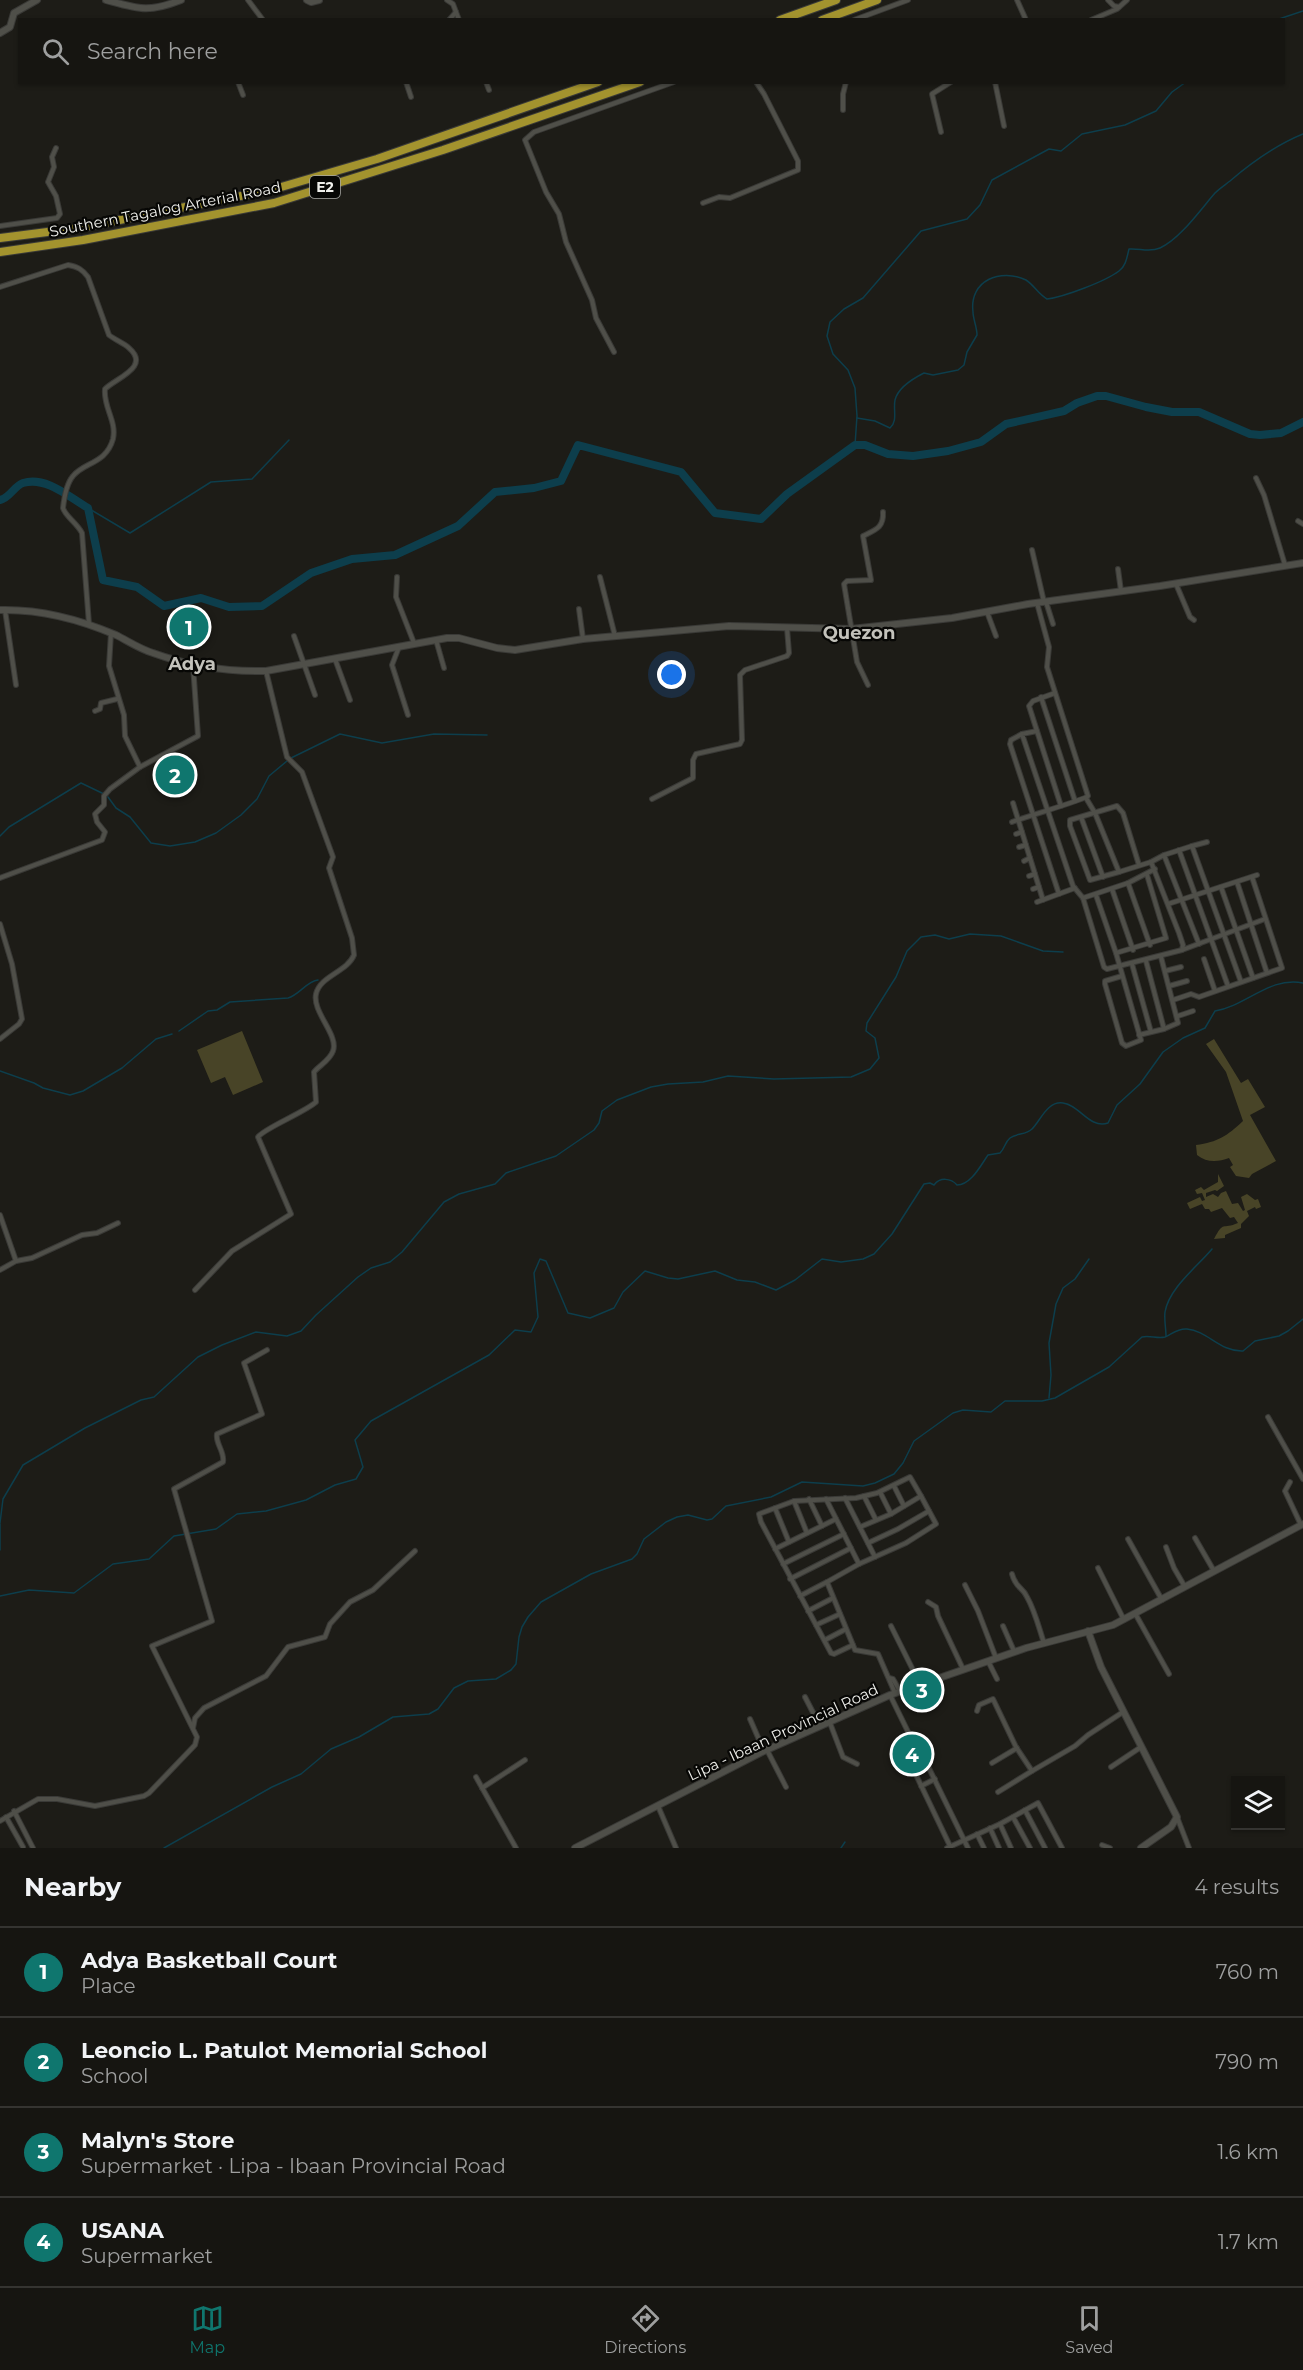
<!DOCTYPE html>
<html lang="en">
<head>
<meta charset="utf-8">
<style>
  :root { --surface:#161511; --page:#23221f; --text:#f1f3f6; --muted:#9e9f9f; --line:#353431; --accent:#0f766e }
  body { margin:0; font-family:Montserrat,sans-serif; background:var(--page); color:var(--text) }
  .controls { position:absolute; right:18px; bottom:18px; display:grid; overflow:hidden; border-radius:0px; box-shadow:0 2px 4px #0004 }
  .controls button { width:54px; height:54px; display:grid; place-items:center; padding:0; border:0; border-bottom:2px solid var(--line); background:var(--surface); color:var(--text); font:30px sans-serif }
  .you { position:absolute; left:672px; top:675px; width:21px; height:21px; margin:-15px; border:4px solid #fff; border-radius:50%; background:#1a73e8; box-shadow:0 0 0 9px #1a73e833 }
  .badge { display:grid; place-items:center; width:39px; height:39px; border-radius:50%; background:var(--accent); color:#fff; font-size:20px; font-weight:700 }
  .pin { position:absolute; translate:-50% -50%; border:3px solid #fff; box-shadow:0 2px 6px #0006 }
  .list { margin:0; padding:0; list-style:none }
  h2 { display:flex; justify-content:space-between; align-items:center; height:78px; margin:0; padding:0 24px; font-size:26px }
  h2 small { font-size:20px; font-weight:400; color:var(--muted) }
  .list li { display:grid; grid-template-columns:39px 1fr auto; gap:18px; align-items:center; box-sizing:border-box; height:90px; padding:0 24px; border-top:2px solid var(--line) }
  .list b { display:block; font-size:22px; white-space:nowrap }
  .list p { margin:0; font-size:20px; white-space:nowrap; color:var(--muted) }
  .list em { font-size:20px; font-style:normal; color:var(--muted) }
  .icon { flex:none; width:33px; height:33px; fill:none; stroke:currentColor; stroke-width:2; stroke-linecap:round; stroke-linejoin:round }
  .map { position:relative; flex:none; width:1303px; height:1848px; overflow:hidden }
  .search { position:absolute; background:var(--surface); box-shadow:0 2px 4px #0004; left:18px; right:18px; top:18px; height:66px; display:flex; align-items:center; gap:15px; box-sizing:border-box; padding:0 21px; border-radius:0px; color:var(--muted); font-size:22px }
  .sheet { height:438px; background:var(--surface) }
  nav { display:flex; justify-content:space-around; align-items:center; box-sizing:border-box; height:84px; border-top:2px solid var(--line); background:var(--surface); font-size:16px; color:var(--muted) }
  nav a { display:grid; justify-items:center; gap:3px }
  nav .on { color:var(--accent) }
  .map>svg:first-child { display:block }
  .green { fill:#484427 }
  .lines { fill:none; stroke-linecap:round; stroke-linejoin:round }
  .stream { stroke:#0d3e4c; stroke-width:1.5 }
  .river { stroke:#0d3e4c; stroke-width:8 }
  .street-casing { stroke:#3a3a37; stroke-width:6 }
  .secondary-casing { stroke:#3a3a37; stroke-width:8 }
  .highway-casing { stroke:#3a3a37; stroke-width:10 }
  .street { stroke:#4f4f49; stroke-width:4 }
  .secondary { stroke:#4f4f49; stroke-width:6 }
  .highway { stroke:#a3932e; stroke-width:8 }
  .labels { text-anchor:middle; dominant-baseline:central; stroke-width:4.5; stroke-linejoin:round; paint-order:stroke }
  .shield { fill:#070705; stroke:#a9a9a6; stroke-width:1.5 }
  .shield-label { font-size:14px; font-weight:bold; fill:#efefeb }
  .street-label { font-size:15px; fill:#efefeb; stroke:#070705 }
  .quarter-label { font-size:18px; font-weight:bold; fill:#c3c2bb; stroke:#070705 }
</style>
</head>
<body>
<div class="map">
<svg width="1303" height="1848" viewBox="0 0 1303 1848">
  <rect width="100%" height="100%" fill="#1d1c17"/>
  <g class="green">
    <polygon points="242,1031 263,1082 233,1095 225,1077 211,1083 197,1050"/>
    <path d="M1214,1039l27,44 7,-4 17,28 -15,8 26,46 -24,13 -3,4 -13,-2 -6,-9 3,-2 -4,-7c-11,4 -22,5 -32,-3l-1,-10c22,-3 31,-9 47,-24l-17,-49 -20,-28z"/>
    <path d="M1218,1174l6,12 -7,5 -2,-1 -9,3v4l7,-3 5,3 3,-4 5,-2 6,13 6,-1 5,8 2,-1 -4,-13 6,-3 8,6 3,-1 3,8 -5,2 -1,-2 -8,4 2,5 -8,8v4l-16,7v3l-11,1c10,-19 8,-9 24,-16l-4,-6 -4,1 -8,-10 -11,4 -2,-3h-4l-3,-5 -12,5 -3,-6 13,-6 2,4 3,-1 -3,-7 -5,1 -2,-4 6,-3 3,3 14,-8z"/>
  </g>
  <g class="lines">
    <g class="stream">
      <polyline points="1276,20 1303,11"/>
      <path d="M857,418l18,3 15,7c8,-7 3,-18 5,-28 3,-12 19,-22 29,-27l9,2 25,-5 6,-5 3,-13 10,-17c0,-8 -4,-16 -4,-23 -4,-32 28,-44 53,-32 8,5 12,14 21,19 17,-2 59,-18 72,-28 7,-5 8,-14 10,-22 11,-1 20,4 31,-1 20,-9 41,-39 55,-55 5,-5 10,-8 15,-12 21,-18 46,-36 73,-47"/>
      <polyline points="855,445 857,416 855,388 848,370 833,354 827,336 830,322 844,309 863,298 921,231 967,219 980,205 992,180 1049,149 1061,151 1082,134 1125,125 1156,111 1172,92 1186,82"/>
      <polyline points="88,508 130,533 211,482 252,479 289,440"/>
      <polyline points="291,758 340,734 382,743 434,734 487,735"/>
      <polyline points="108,797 116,808 130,817 151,843 170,846 195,842 216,833 241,815 257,799 269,776 287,761"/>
      <polyline points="0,836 9,827 81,783 104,794"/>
      <path d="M179,1031l29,-20 9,-1 13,-8 58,-4c11,-3 19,-17 30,-18"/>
      <polyline points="0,1071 34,1083 43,1088 70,1095 83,1091 122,1068 156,1039 172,1034"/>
      <path d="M1166,1336c0,-7 -2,-17 -1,-24 4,-24 32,-45 47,-63"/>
      <polyline points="1049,1398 1051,1375 1049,1343 1056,1304 1063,1288 1075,1279 1089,1259"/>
      <polyline points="0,1523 3,1499 23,1465 85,1428 141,1400 154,1397 198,1357 222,1345 256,1332 287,1336 301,1331 316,1315 358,1277 371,1268 390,1262 402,1252 444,1202 459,1194 495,1184 506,1173 556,1156 594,1130 599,1123 602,1111 617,1100 651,1087 668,1084 703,1082 728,1076 774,1079 851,1077 870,1069 879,1058 875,1038 866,1031 867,1023 896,977 907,951 921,937 935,935 949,939 970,934 1001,936 1043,951 1063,952"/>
      <polyline points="0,1550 0,1524"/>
      <path d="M0,1596l29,-6 45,3 39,-29 36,-5 25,-23 42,-7 21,-15 29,-3 40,-11 29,-15 21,-6 7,-12 -8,-27 16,-19 118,-66 26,-25 16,2 7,-15 -4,-44 6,-14 6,2 22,52 22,5 24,-10 9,-16 22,-21 23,7 10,1 37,-8 22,9 18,2 21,8 19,-10 27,-21 19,3 22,-3 11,-5 18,-20 32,-50 6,-1 4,2c6,-8 17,-7 23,0 14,0 24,-20 31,-30l12,-2c5,-5 5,-11 10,-15 7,-5 16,-3 22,-9 9,-9 15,-28 31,-26 17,2 26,26 45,20l9,-18 23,-21 23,-32 20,-14 22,-10 10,-17c31,-5 55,-35 88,-28"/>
      <path d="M164,1848l108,-61 29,-13 30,-25 28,-12 34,-20 36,-3 9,-5 16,-21 14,-7 28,-2 15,-9 5,-6 3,-27 3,-10 6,-10 13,-15 50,-28 41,-15 5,-5 7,-15 22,-17 11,-5 11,-2 19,5 5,-1 14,-13 45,-9 31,-15 61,4 12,-3 19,-9 9,-11 11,-22 39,-28 10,-3 28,2 14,-11h37l13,-3 54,-31 33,-30c8,-2 15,2 23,0 7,-3 13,-9 22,-8 21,2 33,23 56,22l12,-10 24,-5 9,-5 15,-12"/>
      <polyline points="841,1848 845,1842"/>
    </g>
    <path class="river" d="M0,500c10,-2 14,-14 23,-17 23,-7 46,14 65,25l15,72 34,7 27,19 37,-8 28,9 33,-1 49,-33 41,-14 43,-4 63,-29 37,-34 39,-4 27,-7 17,-36 103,27 34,41 46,6 26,-25 68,-49h10l23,9 25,2 35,-5 33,-9 25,-18 58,-13 13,-8 20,-7h9l40,11 26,5h27l51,22 10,1 21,-2 22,-11"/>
    <defs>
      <g id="street">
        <polyline points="248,0 263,20"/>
        <polyline points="447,0 453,4 459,20"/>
        <polyline points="1017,0 1026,20"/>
        <polyline points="1108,0 1114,6 1119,7"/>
        <polyline points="449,20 456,12"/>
        <polyline points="854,20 908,0"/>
        <polyline points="1091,20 1117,9 1127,0"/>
        <polyline points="238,82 243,95"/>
        <polyline points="406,82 411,97"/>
        <polyline points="486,82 489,90"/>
        <polyline points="995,82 1004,126"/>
        <polyline points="843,110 843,94 846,82"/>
        <polyline points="941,132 932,94 951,82"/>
        <polyline points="703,203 719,197 730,198 798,170 798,161 764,94 756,82"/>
        <polyline points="0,226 57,218 60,214 56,196 48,182 54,167 52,157 56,148"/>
        <path d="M0,287l68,-22c10,2 14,4 20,12l21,58c6,5 15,8 20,13 22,19 -13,30 -24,41 -2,18 12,32 8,50 -7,25 -29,23 -40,37 -6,7 -9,23 -10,32 2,8 14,15 19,25l7,91"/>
        <polyline points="614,352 596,318 592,300 566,242 559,214 546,192 525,140 534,132 674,82"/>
        <polyline points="1256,478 1264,495 1285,565"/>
        <polyline points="1298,521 1303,524"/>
        <polyline points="1032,550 1044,602"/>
        <polyline points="1118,569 1121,591"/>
        <polyline points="397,577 396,597 414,643"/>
        <polyline points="600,577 615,636"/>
        <polyline points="1176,584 1190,617 1194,620"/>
        <polyline points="1046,602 1053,624"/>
        <polyline points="579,609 583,639"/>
        <polyline points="5,610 16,685"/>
        <polyline points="987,612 996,636"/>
        <polyline points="111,633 109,666 124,715 125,736 140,767"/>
        <polyline points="294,636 315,695"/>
        <polyline points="436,640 444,668"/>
        <polyline points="399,647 392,665 408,715"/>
        <polyline points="335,659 350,700"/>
        <path d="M868,685l-11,-23 -13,-78 3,-3 24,-1 -8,-44c12,-6 21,-8 20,-24"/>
        <polyline points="1055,693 1033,701 1029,706 1061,806"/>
        <polyline points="1041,697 1075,801"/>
        <polyline points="95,711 100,709 101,703 117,699"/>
        <polyline points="1037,731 1022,734 1073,886 1083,898 1104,967 1107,969 1182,950 1183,945 1179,933 1151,862 1119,872 1095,813 1086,798"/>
        <polyline points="1022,734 1011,740 1010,744 1059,894"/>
        <polyline points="652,799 693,778 693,760 696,754 740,744 742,740 740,675 745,670 787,656 789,653 787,628"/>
        <polyline points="1013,803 1043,900"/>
        <polyline points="1081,817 1103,877"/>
        <path d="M1012,822c12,-5 72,-22 76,-26l-41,-129 2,-20 -12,-44"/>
        <polyline points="1016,834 1022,832"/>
        <polyline points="1192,846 1207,842"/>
        <polyline points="1019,847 1026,845"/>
        <polyline points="1179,850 1228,986"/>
        <polyline points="1024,861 1030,858"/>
        <polyline points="1151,862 1164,855"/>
        <polyline points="1119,872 1090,880 1070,826 1070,820 1117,806 1123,813 1139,865"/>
        <polyline points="1029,876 1035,874"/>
        <polyline points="0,878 102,840 105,832 97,822 95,814 104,805 104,796 110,789 140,767 198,736 193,665"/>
        <polyline points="1237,882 1267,973"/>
        <polyline points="1128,883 1150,945"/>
        <polyline points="1221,887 1253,978"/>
        <polyline points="1033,889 1039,887"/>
        <polyline points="1112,889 1133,950"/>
        <polyline points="1096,895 1116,953 1141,1040 1126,1046 1122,1043 1105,984 1105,981 1122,976"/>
        <polyline points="1083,898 1128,883 1155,869"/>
        <polyline points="1037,902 1075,888"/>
        <polyline points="1168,904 1257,875"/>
        <polyline points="0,924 12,964 22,1019 19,1024 0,1039"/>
        <polyline points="1199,944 1164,855 1192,846 1241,982"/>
        <polyline points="1182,950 1265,919"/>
        <polyline points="1116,953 1166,938 1147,875"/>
        <polyline points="1204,959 1215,991"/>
        <polyline points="1146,961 1164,1029"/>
        <polyline points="1132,964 1151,1032"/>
        <polyline points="1165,971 1181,967"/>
        <polyline points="1169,986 1187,981"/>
        <polyline points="1173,1000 1191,994 1199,997 1282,968 1252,877"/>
        <polyline points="1178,1016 1193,1011"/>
        <polyline points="1139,1035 1164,1029 1178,1023 1161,957"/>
        <polyline points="0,1215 16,1261 0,1270"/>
        <polyline points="16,1261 32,1258 82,1235 97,1233 118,1223"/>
        <path d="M195,1290l37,-39 59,-37 -33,-77c5,-8 47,-25 58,-35l-2,-30c6,-7 16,-12 19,-21 6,-16 -21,-39 -17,-57 4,-18 31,-22 38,-39l-2,-17 -23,-70 4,-11 -31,-85 -15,-15 -21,-86"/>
        <polyline points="1268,1417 1303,1479"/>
        <polyline points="1290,1482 1285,1491 1301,1525"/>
        <polyline points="894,1486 904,1506"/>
        <polyline points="880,1492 891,1514"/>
        <polyline points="864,1496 876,1520"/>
        <polyline points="845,1498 875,1557"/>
        <polyline points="809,1499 822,1526"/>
        <polyline points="826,1499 859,1564"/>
        <polyline points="794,1501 807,1533"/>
        <polyline points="775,1508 789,1542"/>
        <polyline points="860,1527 891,1514 921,1496 936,1524 906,1543 859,1564 827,1582 855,1650 878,1654 895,1693"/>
        <polyline points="1195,1538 1214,1571"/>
        <polyline points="1128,1539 1162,1600"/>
        <polyline points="868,1543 898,1529 929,1511"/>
        <polyline points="1166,1547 1174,1568 1185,1587"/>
        <polyline points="775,1549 836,1519"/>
        <polyline points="783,1564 844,1534"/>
        <polyline points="1098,1568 1124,1620"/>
        <path d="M1012,1574c4,15 10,12 15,23 8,14 12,31 17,46"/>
        <polyline points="790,1579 851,1548"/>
        <polyline points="965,1585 978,1611 996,1658"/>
        <polyline points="800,1596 827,1582"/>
        <polyline points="928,1602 936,1607 938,1616 963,1669"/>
        <polyline points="808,1611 833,1598"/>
        <polyline points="1136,1615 1169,1674"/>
        <polyline points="816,1625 840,1614"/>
        <polyline points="891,1626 920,1684"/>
        <polyline points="1003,1626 1014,1651"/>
        <polyline points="825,1640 846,1629"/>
        <polyline points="853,1645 834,1654 831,1653 761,1522 759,1514 794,1501 856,1498 877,1493 910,1477 921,1496"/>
        <polyline points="988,1661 997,1679"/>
        <polyline points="889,1678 893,1679 900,1691"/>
        <polyline points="890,1695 914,1744 923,1756 968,1848"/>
        <polyline points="805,1697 820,1726"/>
        <polyline points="977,1711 979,1705 993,1699 1016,1747 1032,1771 1075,1746 1088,1735 1123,1712"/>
        <polyline points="750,1719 764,1751"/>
        <polyline points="830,1723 843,1757 857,1764"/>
        <polyline points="193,1728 195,1718 204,1708 266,1676 288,1647 325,1637 330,1624 350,1602 373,1590 415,1551"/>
        <polyline points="914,1744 906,1750 906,1754 951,1848"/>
        <polyline points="767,1750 786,1787"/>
        <polyline points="992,1763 1017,1748"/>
        <polyline points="1111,1767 1141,1747"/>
        <polyline points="476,1777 516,1848"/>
        <polyline points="921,1786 935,1779"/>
        <polyline points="482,1788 525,1760"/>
        <polyline points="998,1792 1032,1771"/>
        <polyline points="658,1806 676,1848"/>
        <polyline points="1025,1810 1045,1848"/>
        <polyline points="14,1811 33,1848"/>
        <polyline points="6,1817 23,1847"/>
        <polyline points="1013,1817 1030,1848"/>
        <polyline points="1177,1817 1189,1848"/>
        <path d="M0,1821l38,-22h19l38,7 49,-10 5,-3 46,-48 2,-8 -4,-8 -41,-83 60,-25 -38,-132 49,-27c2,-10 -8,-19 -6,-28l45,-20 -18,-51 23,-13"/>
        <polyline points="1000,1824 1011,1848"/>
        <polyline points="990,1828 999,1848"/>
        <polyline points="977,1834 984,1848"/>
        <polyline points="1102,1845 1110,1848"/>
        <polyline points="947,1848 1000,1824 1038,1803 1062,1848"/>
      </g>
      <g id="secondary">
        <path d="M106,0c33,9 42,13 75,0"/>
        <polyline points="307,0 311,2 319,0"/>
        <polyline points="0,33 10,27 14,13 37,0"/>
        <path d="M0,610c39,-1 81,10 116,25 12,6 24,14 37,18 36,13 75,19 113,18l181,-33h12l38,10 18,2 68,-11 146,-13 122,3 101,-11 76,-14 132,-18 143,-23"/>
        <polyline points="1088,1631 1101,1667 1177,1817 1171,1827 1141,1848"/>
        <polyline points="575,1848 764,1751 890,1695 1026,1648 1113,1625 1303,1524"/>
      </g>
      <g id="highway">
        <polyline points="780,20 836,0"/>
        <polyline points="822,20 877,0"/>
        <polyline points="0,238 79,228 271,190 377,159 598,82"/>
        <polyline points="0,252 83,240 274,203 443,150 640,82"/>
      </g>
    </defs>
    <use href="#street" class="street-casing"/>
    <use href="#secondary" class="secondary-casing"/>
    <use href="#highway" class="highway-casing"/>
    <use href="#street" class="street"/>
    <use href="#secondary" class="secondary"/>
    <use href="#highway" class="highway"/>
  </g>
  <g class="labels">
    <rect class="shield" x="310" y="176" width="30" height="22" rx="4.5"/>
    <g class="shield-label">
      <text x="325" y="187">E2</text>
    </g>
    <g class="street-label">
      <text transform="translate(165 209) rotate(-11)">Southern Tagalog Arterial Road</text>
      <text transform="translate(783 1732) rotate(-25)">Lipa - Ibaan Provincial Road</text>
    </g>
    <g class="quarter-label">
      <text x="859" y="633">Quezon</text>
      <text x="192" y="664">Adya</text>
    </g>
  </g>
</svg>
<div class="controls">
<button><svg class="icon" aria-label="layers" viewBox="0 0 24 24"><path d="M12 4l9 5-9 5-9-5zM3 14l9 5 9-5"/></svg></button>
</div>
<div class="you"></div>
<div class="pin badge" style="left:189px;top:627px">1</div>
<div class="pin badge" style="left:175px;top:775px">2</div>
<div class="pin badge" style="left:922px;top:1690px">3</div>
<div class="pin badge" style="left:912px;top:1754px">4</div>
<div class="search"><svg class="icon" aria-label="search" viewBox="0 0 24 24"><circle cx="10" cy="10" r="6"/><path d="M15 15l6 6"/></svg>Search here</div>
</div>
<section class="sheet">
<h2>Nearby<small>4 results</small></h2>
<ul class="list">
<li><span class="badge">1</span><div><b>Adya Basketball Court</b><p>Place</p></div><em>760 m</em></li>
<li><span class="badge">2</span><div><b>Leoncio L. Patulot Memorial School</b><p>School</p></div><em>790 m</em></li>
<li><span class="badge">3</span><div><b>Malyn's Store</b><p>Supermarket · Lipa - Ibaan Provincial Road</p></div><em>1.6 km</em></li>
<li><span class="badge">4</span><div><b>USANA</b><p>Supermarket</p></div><em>1.7 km</em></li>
</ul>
</section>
<nav>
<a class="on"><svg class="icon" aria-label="map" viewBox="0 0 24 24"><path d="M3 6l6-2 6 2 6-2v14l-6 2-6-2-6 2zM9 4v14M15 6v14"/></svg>Map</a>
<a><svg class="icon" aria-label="directions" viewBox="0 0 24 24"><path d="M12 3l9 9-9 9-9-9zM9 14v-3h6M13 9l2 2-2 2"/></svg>Directions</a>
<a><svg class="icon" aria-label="saved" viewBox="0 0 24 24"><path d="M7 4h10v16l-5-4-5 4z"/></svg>Saved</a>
</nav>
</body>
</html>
